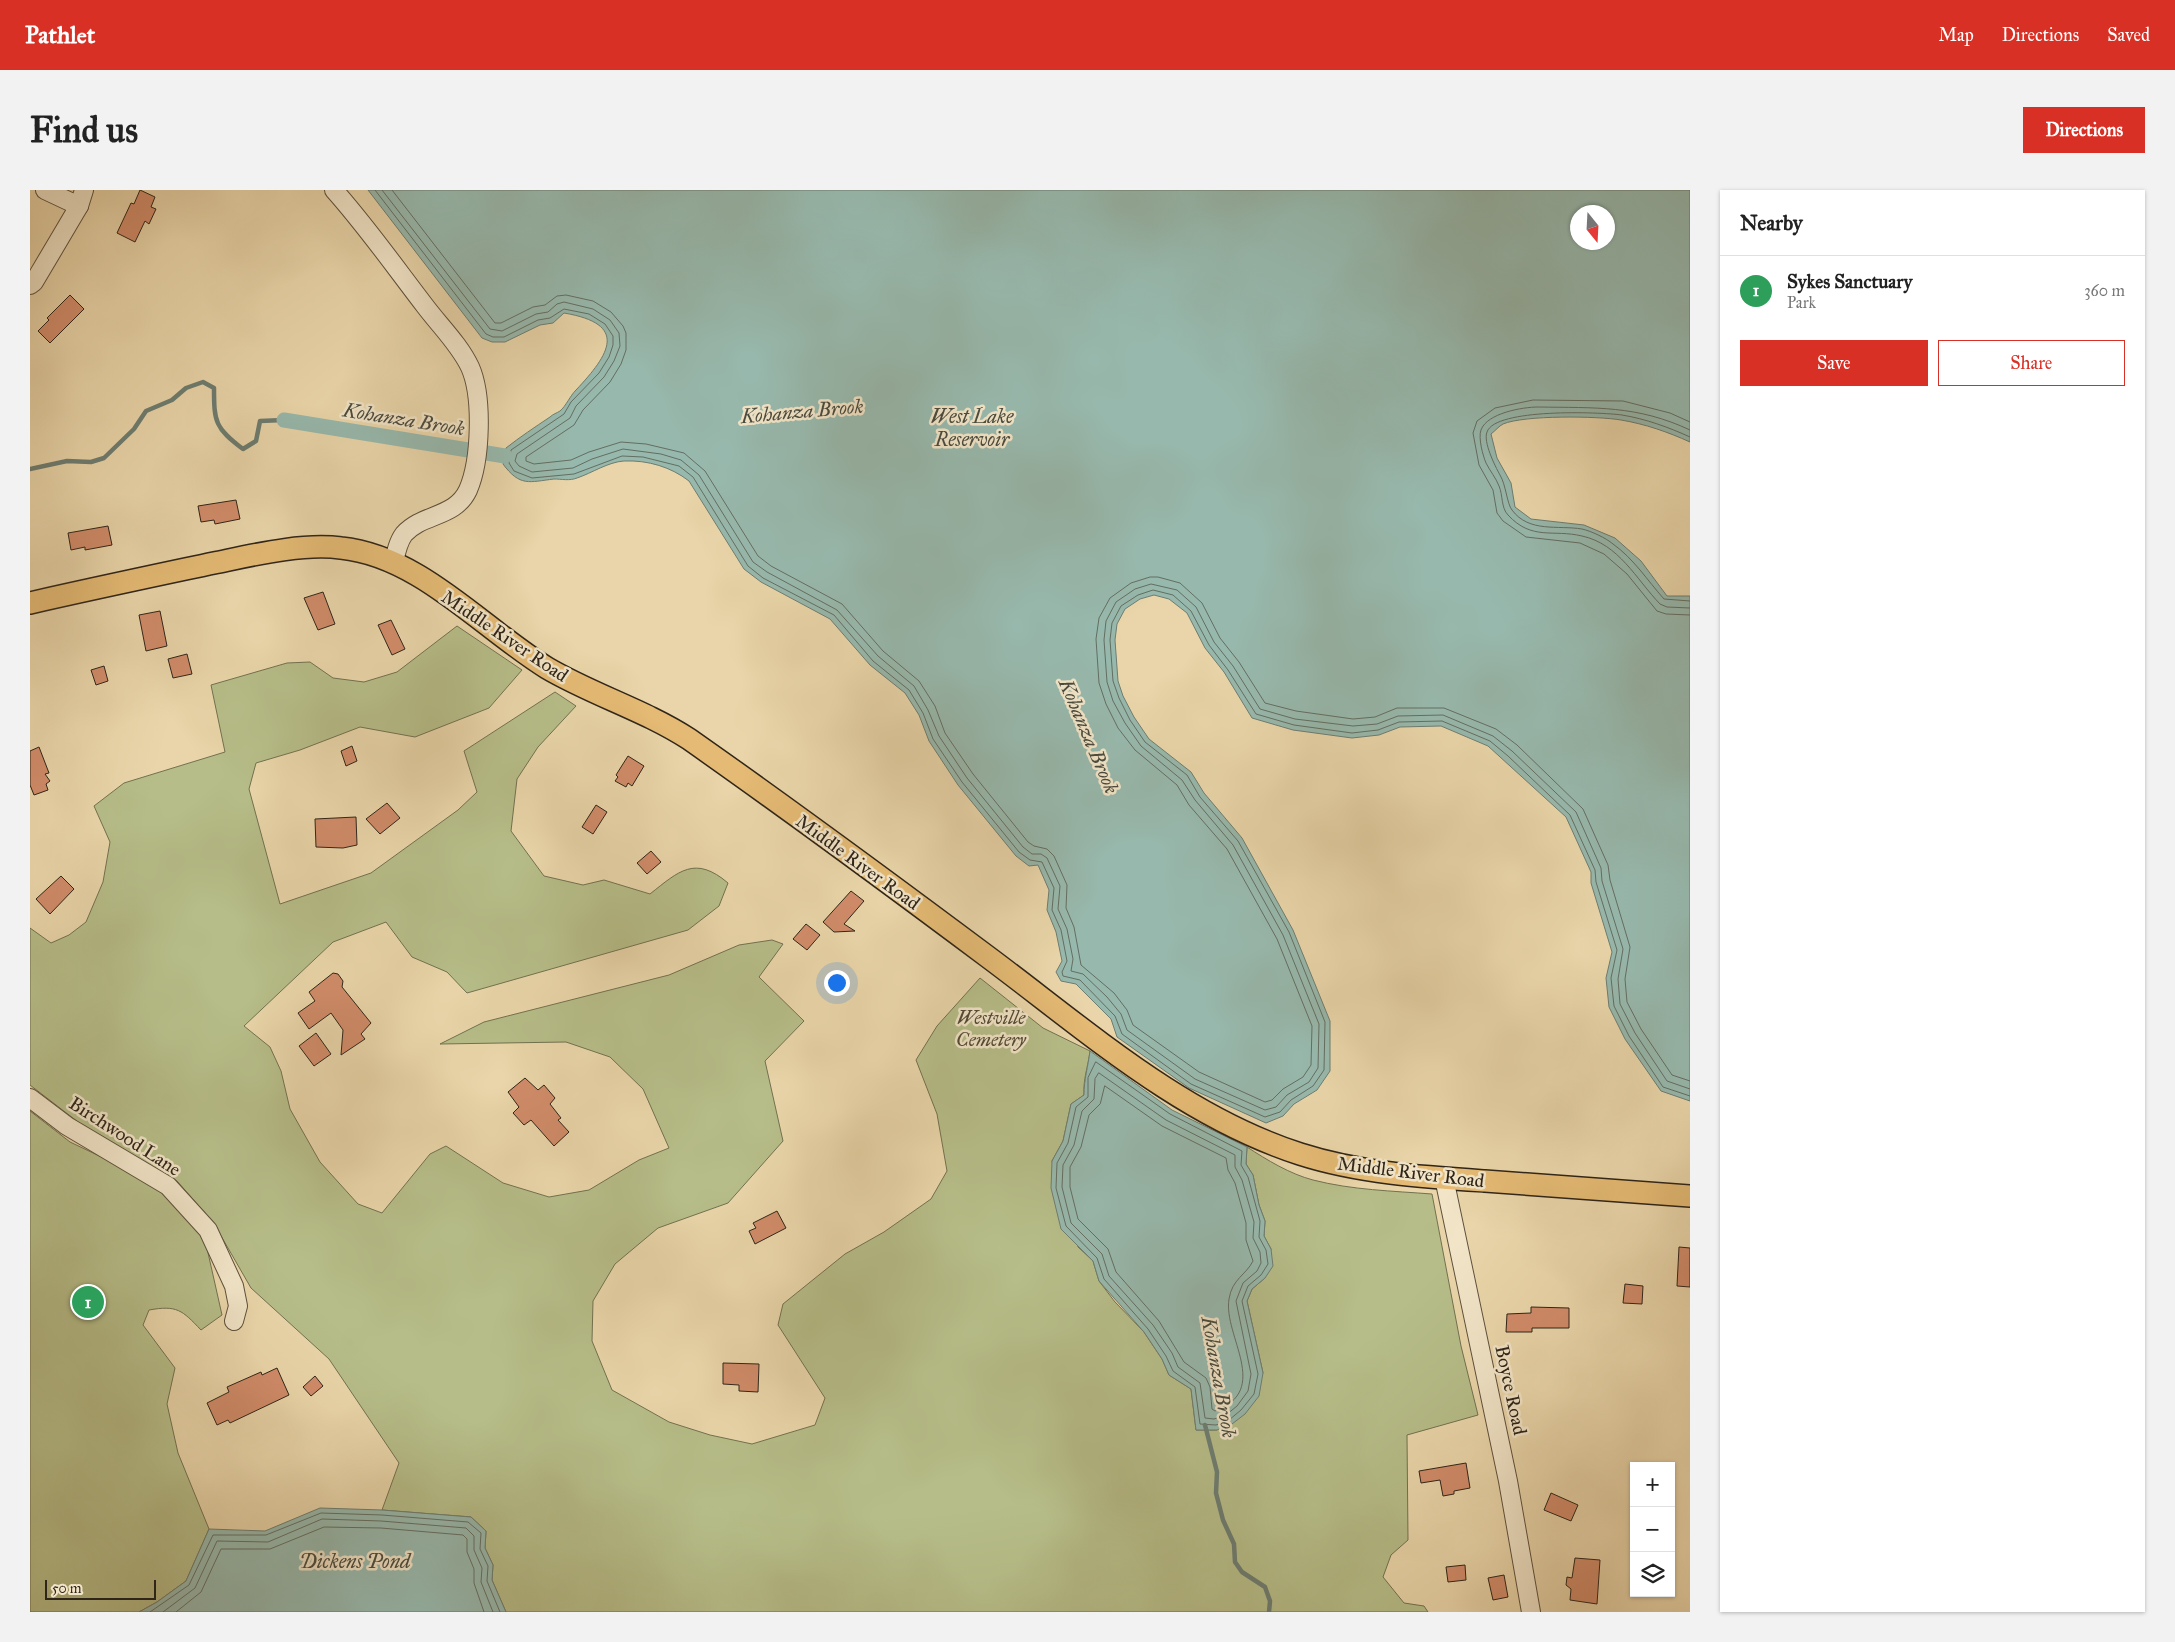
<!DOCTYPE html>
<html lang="en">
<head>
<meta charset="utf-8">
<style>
  :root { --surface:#fff; --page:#f2f2f2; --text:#222; --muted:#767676; --line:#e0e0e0; --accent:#d93025 }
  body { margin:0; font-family:"IM FELL Great Primer",serif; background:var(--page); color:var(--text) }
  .controls { position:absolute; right:15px; bottom:15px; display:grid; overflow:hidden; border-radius:0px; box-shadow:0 1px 4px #0004 }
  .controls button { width:45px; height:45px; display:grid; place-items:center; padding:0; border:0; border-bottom:1px solid var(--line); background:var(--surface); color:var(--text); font:25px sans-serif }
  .compass { position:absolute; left:1540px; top:15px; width:45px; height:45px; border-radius:50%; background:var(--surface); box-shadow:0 1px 4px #0004; rotate:162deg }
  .scale { position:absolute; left:15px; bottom:12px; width:111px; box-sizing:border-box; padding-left:5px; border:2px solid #2f2519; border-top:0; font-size:14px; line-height:18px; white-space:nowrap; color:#2f2519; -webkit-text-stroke:4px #f1e4c7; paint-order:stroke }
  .you { position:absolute; left:806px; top:792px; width:18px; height:18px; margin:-12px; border:4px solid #fff; border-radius:50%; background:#1a73e8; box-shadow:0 0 0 8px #1a73e833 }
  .badge { display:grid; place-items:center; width:32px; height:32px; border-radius:50%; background:var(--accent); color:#fff; font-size:16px; font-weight:700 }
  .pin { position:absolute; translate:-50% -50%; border:2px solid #fff; box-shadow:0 1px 5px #0006 }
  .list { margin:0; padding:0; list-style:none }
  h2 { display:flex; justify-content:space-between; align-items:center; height:65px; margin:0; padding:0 20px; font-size:21px }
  h2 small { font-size:16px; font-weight:400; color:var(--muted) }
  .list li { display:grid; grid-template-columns:32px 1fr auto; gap:15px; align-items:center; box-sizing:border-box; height:70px; padding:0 20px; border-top:1px solid var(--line) }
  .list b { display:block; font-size:19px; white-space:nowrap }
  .list p { margin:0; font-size:16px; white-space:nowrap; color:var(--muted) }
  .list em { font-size:16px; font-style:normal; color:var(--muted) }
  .actions { display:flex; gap:10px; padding:15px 20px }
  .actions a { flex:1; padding:11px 0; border:1px solid var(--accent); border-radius:0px; text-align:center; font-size:18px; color:var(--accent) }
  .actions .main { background:var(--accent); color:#fff }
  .icon { flex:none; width:28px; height:28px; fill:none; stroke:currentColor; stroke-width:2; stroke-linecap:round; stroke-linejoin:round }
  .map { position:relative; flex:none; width:1660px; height:1422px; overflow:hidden; border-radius:0px }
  header { display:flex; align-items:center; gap:30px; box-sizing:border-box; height:70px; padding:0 25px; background:var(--accent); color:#fff }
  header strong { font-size:24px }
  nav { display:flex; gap:28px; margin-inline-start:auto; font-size:18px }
  .intro { display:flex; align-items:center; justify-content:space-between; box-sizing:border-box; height:120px; padding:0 30px }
  h1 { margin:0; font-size:35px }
  .button { padding:12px 22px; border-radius:0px; background:var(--accent); color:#fff; font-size:18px; font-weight:700 }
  main { display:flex; gap:30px; padding:0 30px }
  aside { flex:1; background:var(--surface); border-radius:0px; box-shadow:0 1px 4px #0004 }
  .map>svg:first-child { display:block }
  .green { fill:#b6bd88; stroke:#727150 }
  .water { fill:#97b8ac; stroke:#6d7d71; fill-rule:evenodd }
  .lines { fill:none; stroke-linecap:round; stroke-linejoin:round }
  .shore { stroke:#636e62; stroke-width:1 }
  .stream { stroke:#6d7d71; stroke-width:4.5 }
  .canal { stroke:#97b8ac; stroke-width:15 }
  .building { fill:#d18c6a; stroke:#2f2519 }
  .minor-casing { stroke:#5e513d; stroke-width:20 }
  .major-casing { stroke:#2f2519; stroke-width:24 }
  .minor { stroke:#f1e4c7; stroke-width:18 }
  .major { stroke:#e4ba74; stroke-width:21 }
  .labels { text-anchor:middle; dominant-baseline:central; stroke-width:5; stroke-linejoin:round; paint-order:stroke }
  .street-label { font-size:19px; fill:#2f2519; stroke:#f1e4c7 }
  .park-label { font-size:19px; font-style:italic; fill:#514b35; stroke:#f1e4c7 }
  .water-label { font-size:20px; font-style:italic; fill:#494a3e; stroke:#f1e4c7 }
</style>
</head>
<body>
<header>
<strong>Pathlet</strong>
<nav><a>Map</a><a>Directions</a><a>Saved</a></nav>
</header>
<div class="intro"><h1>Find us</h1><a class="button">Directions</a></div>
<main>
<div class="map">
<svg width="1660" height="1422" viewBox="0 0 1660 1422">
  <rect width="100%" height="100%" fill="#e9d5a9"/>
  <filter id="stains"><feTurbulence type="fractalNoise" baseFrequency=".004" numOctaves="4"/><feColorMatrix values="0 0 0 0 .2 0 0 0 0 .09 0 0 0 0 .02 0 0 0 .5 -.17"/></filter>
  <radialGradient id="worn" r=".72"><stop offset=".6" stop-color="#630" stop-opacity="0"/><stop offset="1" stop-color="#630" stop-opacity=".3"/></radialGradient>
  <g class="green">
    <path d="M427,436l65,44 -33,38 -74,29 -55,-10 -60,23 -44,13 -7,26 31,115 91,-31 87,-63 19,-18 -13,-41 91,-59 21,14 -38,41 -21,32 -6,52 33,45 39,9 21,-5 46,14c29,-23 45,-39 78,-11l-9,23 -31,24 -221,63 -20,-21 -35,-15 -26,-35 -53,20 -89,84 26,21 11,24 9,38 30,53 38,42 24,9 48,-59 16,-8 57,37 46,14 40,-7 50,-30 30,-12 -26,-59 -33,-32 -44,-15 -126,2 44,-22 185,-47 70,-30 33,-5 11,4 -24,33 45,44 -39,40 18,80 -55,62 -70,25 -43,36 -22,37 -1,40 20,49 57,32 41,13 42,9 63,-19 10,-27 -47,-73 5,-21 62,-50 39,-22 47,-33 16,-28 -10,-57 -21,-54 21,-34 43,-48 63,50 47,23c-2,16 -7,28 -6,44l-13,9 -8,37 -11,20 26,86 15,14 6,20 16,21 29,30 18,27 7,16 22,14 5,41h21l46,-57 -16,-72 5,-12 13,-11 6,-29 -7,-13 1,-15 -6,-16 -6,-30 -7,-11 1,-17c20,13 43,27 66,33 39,10 80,11 119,14l29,152 17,69 -71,20 1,105 -17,15 -8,22 21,26 20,3 4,6h-922l-14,-32 1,-15 -8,-17 1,-17 -15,-14 -89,-7 17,-47 -70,-104 -78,-71 -38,-66 -36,-41 -95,-56 -52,-40v-157l21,15 18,-8 17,-13 17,-40 7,-40 -16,-36 30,-23 101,-31 -14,-67 76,-22 23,-1 23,16 31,4 33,-10z"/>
    <path d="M0,921l40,31 65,31 31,23 38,39 18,80 -21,15c-19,-20 -24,-25 -52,-20l-6,15 32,43 -8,36 11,49 31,76 -23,52 -29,21 -18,10h-109z"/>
  </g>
  <g class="water">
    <path d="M338,0h1322v252c-22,-10 -45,-18 -69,-22 -23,-4 -97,-5 -118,4 -4,2 -8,7 -12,10l6,24 14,25 4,24 16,12 53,6 31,13 26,23 26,35h23v505l-29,-10 -36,-52 -16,-32 -3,-29 6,-26 -21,-69v-11l-25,-55 -78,-71 -47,-20 -41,1 -21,8 -27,3 -59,-8 -41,-12 -28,-46 -19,-24 -18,-35 -18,-14 -15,-4 -14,4 -15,10 -8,15 -2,16 3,41 5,15 11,21 15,22 42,33 13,21 38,45 51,92 37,91v50l-13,19 -23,14 -11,12 -17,7 -77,-35 -72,-51 -6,-18 -35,-35 -15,-3 -5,-9 6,-11 -6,-29 -9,-22 2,-20 -11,-25 -9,1 -13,-10 -58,-71 -29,-44 -10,-26 -14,-22 -35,-28 -40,-46 -69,-37 -17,-13 -55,-88c-18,-14 -41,-21 -65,-20 -16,1 -32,12 -47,17 -7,3 -16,1 -23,1 -25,3 -34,8 -51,-15l3,-16c14,-11 29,-21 44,-31 3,-3 7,-4 10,-6 6,-5 10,-15 16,-21 34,-36 53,-66 -12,-77l-11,10 -13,2 -35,17h-13l-10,-4zM1548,22h30v30h-30z"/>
    <path d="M1060,861l82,59 75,37 -1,17 7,11 6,30 6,16 -1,15 7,13 2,17 -8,12 -13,11 -5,12 16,72 -4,23 -14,18 -13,10 -15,6h-21l-5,-41 -22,-14 -7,-16 -18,-27 -45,-51 -6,-20 -32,-32 -10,-41 1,-27 11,-20 8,-37 13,-9c0,-16 4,-28 6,-44z"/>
    <polygon points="290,1318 352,1320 441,1327 456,1341 455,1358 463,1375 462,1390 476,1422 109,1422 127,1412 156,1391 179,1339 235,1341"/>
  </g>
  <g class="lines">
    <g class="shore">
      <polyline points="345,0 456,144 463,147 474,147 508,130 520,128 534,119 559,124 575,134 583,146 583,155 579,167 569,183 541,212 534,224 481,260 479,273 484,281 502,288 544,284 592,266 613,267 649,276 663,287 718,376 733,388 804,425 843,471 879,500 893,523 903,549 932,592 989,662 1000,670 1012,672 1024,698 1022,720 1031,740 1037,771 1032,782 1033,786 1050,790 1085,826 1092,844 1161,894 1235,927 1250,922 1261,910 1283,896 1294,880 1295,832 1259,742 1208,651 1170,607 1157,585 1115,552 1100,530 1089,508 1083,491 1080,450 1082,433 1091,416 1108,405 1123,400 1143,405 1161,421 1179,455 1198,480 1226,524 1264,535 1322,543 1348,540 1369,532 1412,531 1460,551 1478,566 1540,625 1565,680 1566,692 1587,760 1581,788 1584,816 1599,846 1633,897 1660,906"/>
      <polyline points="352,0 460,139 472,141 506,124 518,122 527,114 534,112 563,119 580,130 589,143 590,156 584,171 574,187 546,216 540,228 487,264 485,271 489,276 502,282 543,278 562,269 593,259 631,264 651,270 669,285 723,372 737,382 807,420 848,466 884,496 898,520 909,546 937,588 993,657 1002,664 1011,664 1017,668 1030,696 1028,719 1037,739 1043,769 1041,781 1053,784 1077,807 1091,824 1097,840 1165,889 1235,920 1246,917 1257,905 1279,892 1288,878 1289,834 1253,745 1203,655 1165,610 1152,590 1111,556 1095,533 1083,511 1077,492 1074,450 1076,431 1086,412 1105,399 1121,394 1147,400 1166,417 1184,452 1203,476 1230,519 1265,529 1323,536 1347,534 1368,526 1413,525 1463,546 1482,561 1546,622 1571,678 1572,691 1593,759 1588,789 1590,814 1605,843 1637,891 1660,899"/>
      <polyline points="362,0 465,133 471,133 503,117 515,115 527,106 536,105 563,111 581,122 593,136 596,143 596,160 591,174 580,192 553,220 544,235 496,267 496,271 504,274 541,270 559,262 591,252 616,254 654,263 675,281 728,366 741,376 812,414 853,461 889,491 905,516 915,543 943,584 998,652 1004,656 1017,659 1024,666 1037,695 1036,718 1044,737 1051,775 1084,803 1097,820 1103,835 1169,882 1235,912 1242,910 1253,899 1273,887 1281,875 1282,836 1247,749 1197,659 1159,615 1147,595 1105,560 1088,538 1076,514 1069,493 1066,449 1069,428 1080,408 1101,393 1120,387 1128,387 1150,393 1172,413 1190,448 1209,472 1235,513 1266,521 1323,529 1345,527 1367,518 1414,518 1466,539 1487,555 1553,619 1578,675 1580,690 1600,757 1595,789 1597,812 1611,839 1642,885 1660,891"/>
      <polyline points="1660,232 1640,223 1593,211 1503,210 1465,218 1447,231 1443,243 1449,275 1463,300 1467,323 1473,331 1496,347 1550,353 1574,364 1597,384 1627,421 1636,424 1660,425"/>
      <path d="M1660,240c-53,-25 -95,-22 -152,-23 -15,0 -51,6 -57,23 -3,8 2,26 5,33 4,8 10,15 13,23 4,9 2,22 9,29 24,26 45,14 74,21 37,8 54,43 78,68l7,3 23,1"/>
      <path d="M1660,247c-22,-10 -44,-18 -68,-22 -22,-3 -127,-7 -135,17 -4,10 8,34 13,43 6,10 7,29 12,35 17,23 46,15 70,19 9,2 24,9 31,15 21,15 34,36 51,55l26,2"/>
      <polygon points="1066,872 1140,924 1212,961 1211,975 1218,987 1230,1031 1229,1047 1236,1060 1238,1074 1231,1085 1218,1096 1212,1111 1228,1184 1224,1204 1211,1220 1199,1230 1186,1235 1170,1234 1165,1197 1143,1181 1136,1166 1118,1139 1074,1089 1067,1068 1036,1036 1026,998 1027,973 1038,953 1046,917 1058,907 1058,888"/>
      <polygon points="1069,883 1136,930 1205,965 1205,977 1212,990 1224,1032 1223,1048 1230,1062 1231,1073 1227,1081 1213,1093 1206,1111 1221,1184 1218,1201 1207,1216 1196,1225 1184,1229 1175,1228 1170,1193 1148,1177 1142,1163 1123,1135 1079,1086 1072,1064 1041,1033 1032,997 1033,975 1044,955 1052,921 1064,909 1065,889"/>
      <path d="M1075,896l57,40 64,32 2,12 7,13 11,40v17l7,21c-7,14 -21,18 -24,38 -6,37 43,91 -14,112l-3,-2 -2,-22 -4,-9 -22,-16 -25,-41 -43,-49 -8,-23 -30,-30 -8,-32v-20l11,-20 8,-32 11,-11z"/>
      <polyline points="120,1422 159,1395 183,1345 236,1345 291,1323 352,1325 438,1332 451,1343 450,1359 458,1376 457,1391 470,1422"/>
      <polyline points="133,1422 165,1398 187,1351 238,1352 292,1329 351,1331 436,1338 444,1346 444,1360 452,1378 451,1392 463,1422"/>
      <polyline points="146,1422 171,1402 191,1359 240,1359 294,1337 351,1338 433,1345 437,1349 437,1362 444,1379 444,1393 454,1422"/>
    </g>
    <g class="stream">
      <path d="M0,279l37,-8 24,1 13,-4 30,-29 12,-18 26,-11 14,-12 17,-6 11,6c0,34 1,40 29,61l13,-8 4,-20 24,-1"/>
      <polyline points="1175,1235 1187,1282 1186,1303 1193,1330 1204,1354 1205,1372 1212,1382 1235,1397 1240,1411 1239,1422"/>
    </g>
    <polyline class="canal" points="254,230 475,266"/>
  </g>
  <g class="building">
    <polygon points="110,0 125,7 121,17 126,19 119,34 115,31 105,52 87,43 101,13 104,14"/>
    <polygon points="40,105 54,119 20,153 8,141 19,130 17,128"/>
    <polygon points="206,310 210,329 185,334 184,330 171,332 168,316"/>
    <polygon points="78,336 82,355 55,360 55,357 41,360 38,343"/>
    <polygon points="293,402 305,434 288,440 274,408"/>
    <polygon points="130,421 137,456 116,461 109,425"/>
    <polygon points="361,430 375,459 362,465 348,435"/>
    <polygon points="157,464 162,484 143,488 138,469"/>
    <polygon points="74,476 78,491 66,495 61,480"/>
    <polygon points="322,556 327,571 316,576 311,561"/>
    <polygon points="9,557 19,583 15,584 20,591 16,594 18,600 4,605 0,595 0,561"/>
    <polygon points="598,566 614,576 602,596 598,593 596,597 585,591 588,587 586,585"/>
    <polygon points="357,613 370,628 350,644 336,629"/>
    <polygon points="566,615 577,622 563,644 552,637"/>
    <polygon points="326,627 327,655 313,658 286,657 285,629"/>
    <polygon points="621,661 631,672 617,684 607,673"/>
    <polygon points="31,686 44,699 20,724 6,709"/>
    <polygon points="821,701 834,711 814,734 825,741 804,742 793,732"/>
    <polygon points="776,734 790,745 777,760 763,749"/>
    <polygon points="303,783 308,784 313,791 312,797 341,833 331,844 335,849 311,865 313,840 301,823 279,839 268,823 285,811 279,802"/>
    <polygon points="286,843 301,864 284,876 269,856"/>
    <polygon points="495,888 508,900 514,895 525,908 520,914 531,928 528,930 539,942 524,956 501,930 494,935 483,923 489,917 478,902"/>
    <polygon points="747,1021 756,1038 725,1054 719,1041 726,1038 723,1033"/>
    <polygon points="1649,1057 1660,1058 1660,1097 1647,1096"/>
    <polygon points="1595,1094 1613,1096 1612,1114 1593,1113"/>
    <polygon points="1501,1117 1539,1118 1539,1138 1502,1138 1502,1142 1476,1142 1477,1124 1501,1123"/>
    <polygon points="693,1173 729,1174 728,1202 709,1201 709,1195 693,1194"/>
    <polygon points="247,1178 259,1205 200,1233 198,1230 187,1235 177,1213 199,1202 197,1197 231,1182 232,1185"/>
    <polygon points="285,1186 293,1196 281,1206 273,1197"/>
    <polygon points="1436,1273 1440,1298 1424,1301 1424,1304 1413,1306 1410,1290 1391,1293 1389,1281"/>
    <polygon points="1521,1303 1548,1315 1541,1331 1514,1320"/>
    <polygon points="1545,1368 1570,1370 1567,1414 1540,1410 1541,1399 1536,1395 1537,1387 1542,1388"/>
    <polygon points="1435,1375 1436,1390 1418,1392 1416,1377"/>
    <polygon points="1474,1385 1478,1407 1463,1410 1458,1388"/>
  </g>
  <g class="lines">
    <defs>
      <g id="minor">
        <polyline points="15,0 49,16 54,0"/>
        <path d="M304,0c33,37 61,77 91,116 15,20 34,38 45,61 13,29 11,93 -2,123 -13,28 -45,23 -64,44 -6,8 -8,18 -10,28"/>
        <polyline points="0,95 4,92 49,16"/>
        <polyline points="0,908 37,936 138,996 178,1040 204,1096 208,1116 204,1131"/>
        <polyline points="1414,988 1478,1291 1501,1422"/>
      </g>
      <path id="major" d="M0,413c61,-14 123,-27 184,-40 39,-8 88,-20 127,-15 79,8 141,80 206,120 46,27 97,42 142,71 101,71 200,144 299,218 98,73 194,159 312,197 59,19 123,23 185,27 69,5 137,10 205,15"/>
    </defs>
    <use href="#minor" class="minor-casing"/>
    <use href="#major" class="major-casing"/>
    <use href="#minor" class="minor"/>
    <use href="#major" class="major"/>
  </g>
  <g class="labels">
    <g class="street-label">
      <text transform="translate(475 446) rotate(34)">Middle River Road</text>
      <text transform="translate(828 672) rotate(36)">Middle River Road</text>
      <text transform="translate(95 946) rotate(33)">Birchwood Lane</text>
      <text transform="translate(1381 982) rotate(7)">Middle River Road</text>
      <text transform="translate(1481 1200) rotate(78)">Boyce Road</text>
    </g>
    <g class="park-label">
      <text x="961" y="827">Westville<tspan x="961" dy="22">Cemetery</tspan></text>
    </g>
    <g class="water-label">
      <text transform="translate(772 221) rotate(-5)">Kohanza Brook</text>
      <text x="942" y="226">West Lake<tspan x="942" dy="23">Reservoir</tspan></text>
      <text transform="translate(374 229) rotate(9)">Kohanza Brook</text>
      <text transform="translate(1059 546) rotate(67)">Kohanza Brook</text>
      <text transform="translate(1189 1187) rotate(80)">Kohanza Brook</text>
      <text x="325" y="1371">Dickens Pond</text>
    </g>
  </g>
  <rect width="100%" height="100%" filter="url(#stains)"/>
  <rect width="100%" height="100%" fill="url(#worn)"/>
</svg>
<div class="controls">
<button>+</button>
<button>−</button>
<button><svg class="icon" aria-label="layers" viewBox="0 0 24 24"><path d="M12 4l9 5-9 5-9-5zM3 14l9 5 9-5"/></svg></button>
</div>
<svg class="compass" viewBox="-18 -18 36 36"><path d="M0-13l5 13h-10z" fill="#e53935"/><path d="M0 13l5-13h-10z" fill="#767676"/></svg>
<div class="scale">50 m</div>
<div class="you"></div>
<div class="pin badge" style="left:58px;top:1112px;background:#2e9e5b">1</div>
</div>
<aside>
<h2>Nearby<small></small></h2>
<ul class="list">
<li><span class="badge" style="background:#2e9e5b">1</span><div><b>Sykes Sanctuary</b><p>Park</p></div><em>360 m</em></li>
</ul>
<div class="actions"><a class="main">Save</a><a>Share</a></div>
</aside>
</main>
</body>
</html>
